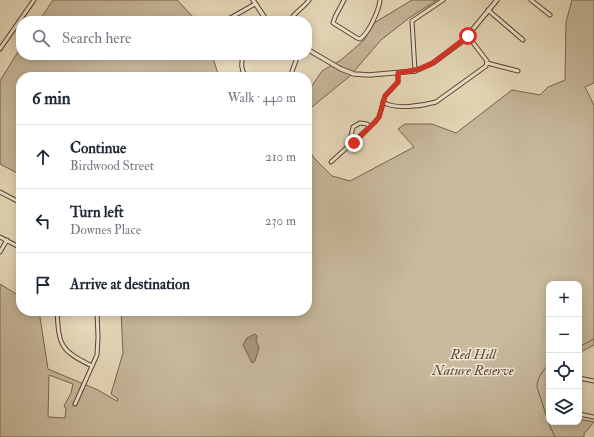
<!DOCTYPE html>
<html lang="en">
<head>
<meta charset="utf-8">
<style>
  :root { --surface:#fff; --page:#f6f6f7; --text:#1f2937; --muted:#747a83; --line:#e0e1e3 }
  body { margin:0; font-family:"IM FELL Double Pica",serif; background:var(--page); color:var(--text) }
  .controls { position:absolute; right:12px; bottom:12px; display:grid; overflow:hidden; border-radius:8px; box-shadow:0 2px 10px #0003 }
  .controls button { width:36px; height:36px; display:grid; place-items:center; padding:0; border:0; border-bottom:1px solid var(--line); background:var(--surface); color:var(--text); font:20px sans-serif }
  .stop { position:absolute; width:12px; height:12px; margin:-9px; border:3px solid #d93025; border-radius:50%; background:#fff }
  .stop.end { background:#d93025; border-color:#fff; box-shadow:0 1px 4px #0008 }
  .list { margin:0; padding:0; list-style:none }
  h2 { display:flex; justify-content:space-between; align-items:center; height:52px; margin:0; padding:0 16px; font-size:17px }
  h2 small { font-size:13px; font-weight:400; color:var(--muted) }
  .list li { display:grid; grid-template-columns:26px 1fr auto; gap:12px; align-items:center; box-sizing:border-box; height:64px; padding:0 16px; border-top:1px solid var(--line) }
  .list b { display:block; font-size:15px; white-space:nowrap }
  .list p { margin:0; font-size:13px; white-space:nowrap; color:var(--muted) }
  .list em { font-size:13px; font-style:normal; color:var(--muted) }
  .icon { flex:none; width:22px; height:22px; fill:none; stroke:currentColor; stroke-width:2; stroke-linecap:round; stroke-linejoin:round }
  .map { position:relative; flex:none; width:594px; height:437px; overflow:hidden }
  .search { position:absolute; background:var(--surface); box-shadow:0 2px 10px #0003; left:16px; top:16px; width:296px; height:44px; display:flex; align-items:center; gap:10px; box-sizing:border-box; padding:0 14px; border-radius:16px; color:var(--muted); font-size:15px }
  .panel { position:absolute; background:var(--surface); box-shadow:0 2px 10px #0003; left:16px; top:72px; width:296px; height:244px; border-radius:16px }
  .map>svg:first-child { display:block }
  .green { fill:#c9ba9e; stroke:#796450; fill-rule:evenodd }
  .water { fill:#a8977e; stroke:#75604c }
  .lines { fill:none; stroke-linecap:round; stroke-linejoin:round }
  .stream { stroke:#75604c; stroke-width:1 }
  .minor-casing { stroke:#594230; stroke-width:5 }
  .tertiary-casing { stroke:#594230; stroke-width:5.5 }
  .minor { stroke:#f1e9d5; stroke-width:3 }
  .tertiary { stroke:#f1e9d5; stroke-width:3.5 }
  .route { stroke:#d93025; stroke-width:5 }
  .labels { text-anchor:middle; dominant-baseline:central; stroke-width:3; stroke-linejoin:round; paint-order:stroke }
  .park-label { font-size:14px; font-style:italic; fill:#614a38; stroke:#f1e9d5 }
</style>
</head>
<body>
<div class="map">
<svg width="594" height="437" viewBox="0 0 594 437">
  <rect width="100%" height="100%" fill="#eaddbe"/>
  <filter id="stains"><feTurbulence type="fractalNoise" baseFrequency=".005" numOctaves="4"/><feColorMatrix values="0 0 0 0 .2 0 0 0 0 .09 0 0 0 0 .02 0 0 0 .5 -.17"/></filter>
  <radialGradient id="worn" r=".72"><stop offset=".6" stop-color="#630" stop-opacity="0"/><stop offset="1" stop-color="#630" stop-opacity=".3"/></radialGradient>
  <g class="green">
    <polygon points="53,0 177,0 197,21 39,21"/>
    <polygon points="412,0 437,0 409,18 381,40 350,76 307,111 307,93 322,71 341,60 364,40 374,23"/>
    <path d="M572,0h22v83l-9,4 9,18v240l-15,8v-69h-30v91l-3,10 3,14v23h30v-3l15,3 -10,12v3h-584v-153l21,13v14h18l9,58 50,21 19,11 1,-2 -7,-5 12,-41 -2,-42h186v-164l7,11 18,18 18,5 64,-34 -16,-18 7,-5h27l24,9 56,-43 28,5 8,-8 17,-7 1,-58zM49,375l24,9 -2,9 -7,13 2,3 -1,9 -17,-1z"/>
    <polygon points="21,47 21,55 212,55 219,77 21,77 21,175 0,164 0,81"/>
  </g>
  <polygon class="water" points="255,334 257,336 256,340 259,348 255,361 252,363 243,345 247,338"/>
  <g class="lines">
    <g class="stream">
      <polyline points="579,347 594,339"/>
      <path d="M549,364c-6,7 -12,13 -12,23l12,37 6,13"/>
    </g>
    <defs>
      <g id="minor">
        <path d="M344,0l-9,17 -2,6 24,15 3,1c9,-6 19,-29 20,-39"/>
        <polyline points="531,0 550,15"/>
        <polyline points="488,10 523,40"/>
        <polyline points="225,21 255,4"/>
        <path d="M290,21c4,-9 14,-13 19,-21"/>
        <polyline points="0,49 34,0"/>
        <path d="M244,55c-4,8 -3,15 2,22"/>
        <polyline points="487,63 518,71"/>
        <polyline points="415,71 412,21 443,0"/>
        <polyline points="290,77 298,55"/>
        <path d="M383,102c12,8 39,4 53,0l50,-36 1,-5 -19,-25"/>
        <polyline points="354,143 351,136 353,127 360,123 367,124 370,127"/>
        <polyline points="331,162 375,122 379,117 385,96 398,82 398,73"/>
        <polyline points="0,192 21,203"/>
        <polyline points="0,237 21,248"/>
        <polyline points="0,252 7,240"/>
        <path d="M57,311c2,35 3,39 35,55"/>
        <polyline points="579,378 594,381"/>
        <polyline points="75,404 97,355 98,337 97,311"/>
        <polyline points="579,414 594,417"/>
      </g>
      <g id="tertiary">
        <polyline points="253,0 267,21"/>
        <polyline points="307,49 341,69 354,74 369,75 415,71 433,63 464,40 497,0"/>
      </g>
    </defs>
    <use href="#minor" class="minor-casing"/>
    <use href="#tertiary" class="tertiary-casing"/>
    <use href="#minor" class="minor"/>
    <use href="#tertiary" class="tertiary"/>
  </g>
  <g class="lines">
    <polyline class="route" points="354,143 375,122 379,117 385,96 398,82 398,73 420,69 433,63 468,36"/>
  </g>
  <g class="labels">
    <g class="park-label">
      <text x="473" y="354">Red Hill<tspan x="473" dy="16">Nature Reserve</tspan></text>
    </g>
  </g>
  <rect width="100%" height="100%" filter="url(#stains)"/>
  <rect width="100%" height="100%" fill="url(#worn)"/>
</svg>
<div class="controls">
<button>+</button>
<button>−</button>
<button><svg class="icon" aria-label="locate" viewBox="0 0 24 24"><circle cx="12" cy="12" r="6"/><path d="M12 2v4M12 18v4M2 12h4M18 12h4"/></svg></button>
<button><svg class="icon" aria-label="layers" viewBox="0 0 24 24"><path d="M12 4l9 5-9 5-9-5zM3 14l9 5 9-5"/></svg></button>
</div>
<div class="stop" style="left:468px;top:36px"></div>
<div class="stop end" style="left:354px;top:143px"></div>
<div class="search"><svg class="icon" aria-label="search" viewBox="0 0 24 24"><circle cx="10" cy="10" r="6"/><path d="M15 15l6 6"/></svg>Search here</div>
<section class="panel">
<h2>6 min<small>Walk · 440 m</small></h2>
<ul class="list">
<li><svg class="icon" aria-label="ahead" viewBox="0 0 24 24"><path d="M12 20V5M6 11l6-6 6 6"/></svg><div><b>Continue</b><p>Birdwood Street</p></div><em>210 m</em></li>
<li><svg class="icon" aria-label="left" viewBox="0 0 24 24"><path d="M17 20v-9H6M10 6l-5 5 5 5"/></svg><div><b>Turn left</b><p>Downes Place</p></div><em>230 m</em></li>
<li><svg class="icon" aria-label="arrive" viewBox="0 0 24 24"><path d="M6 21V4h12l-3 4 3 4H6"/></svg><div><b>Arrive at destination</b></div></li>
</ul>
</section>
</div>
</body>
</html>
